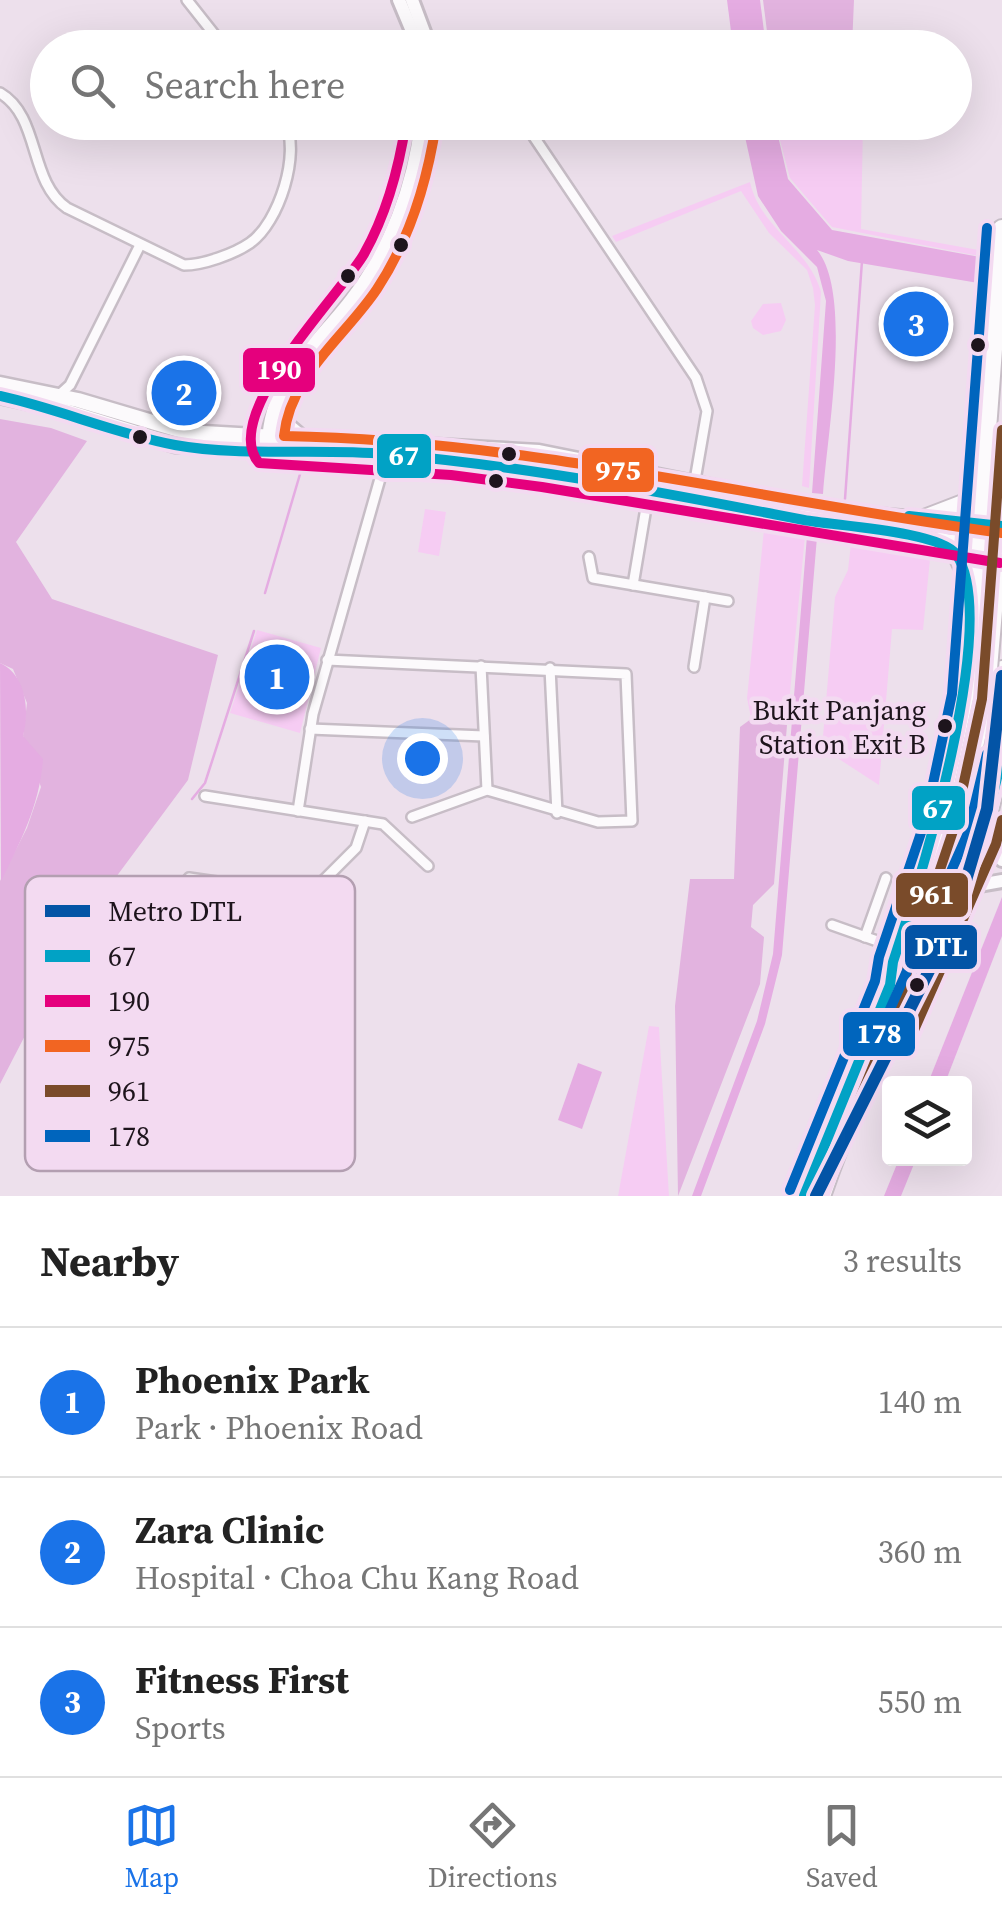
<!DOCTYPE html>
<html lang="en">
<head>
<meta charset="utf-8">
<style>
  :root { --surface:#fff; --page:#f2f2f2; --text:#222; --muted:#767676; --line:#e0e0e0; --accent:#1a73e8 }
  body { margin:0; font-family:"Source Serif 4",serif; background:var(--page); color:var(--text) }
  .controls { position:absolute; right:30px; bottom:30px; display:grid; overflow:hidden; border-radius:10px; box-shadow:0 10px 40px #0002 }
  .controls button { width:90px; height:90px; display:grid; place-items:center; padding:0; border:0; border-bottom:2px solid var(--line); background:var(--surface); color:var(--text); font:50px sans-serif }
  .you { position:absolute; left:422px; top:758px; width:35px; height:35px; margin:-25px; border:8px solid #fff; border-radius:50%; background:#1a73e8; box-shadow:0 0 0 15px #1a73e833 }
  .badge { display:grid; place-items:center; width:65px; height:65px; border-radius:50%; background:var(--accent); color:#fff; font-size:32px; font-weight:700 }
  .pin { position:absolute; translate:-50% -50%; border:5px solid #fff; box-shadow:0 2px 10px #0006 }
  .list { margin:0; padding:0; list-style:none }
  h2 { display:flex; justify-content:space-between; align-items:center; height:130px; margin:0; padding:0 40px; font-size:42px }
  h2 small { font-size:32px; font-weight:400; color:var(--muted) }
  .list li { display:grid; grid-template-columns:65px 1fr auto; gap:30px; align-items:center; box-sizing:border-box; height:150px; padding:0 40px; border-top:2px solid var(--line) }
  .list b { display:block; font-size:38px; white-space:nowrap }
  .list p { margin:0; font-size:32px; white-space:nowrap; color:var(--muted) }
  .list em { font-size:32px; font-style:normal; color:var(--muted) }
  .icon { flex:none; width:55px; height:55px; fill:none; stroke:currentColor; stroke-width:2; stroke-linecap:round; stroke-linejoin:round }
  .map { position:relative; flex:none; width:1002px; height:1196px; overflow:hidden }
  .search { position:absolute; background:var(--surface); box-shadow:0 10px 40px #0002; left:30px; right:30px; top:30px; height:110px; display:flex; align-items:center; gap:25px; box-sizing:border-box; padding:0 35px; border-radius:55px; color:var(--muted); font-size:38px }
  .sheet { height:580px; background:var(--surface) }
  nav { display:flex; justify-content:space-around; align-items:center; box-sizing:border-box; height:140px; border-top:2px solid var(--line); background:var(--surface); font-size:28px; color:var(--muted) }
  nav a { display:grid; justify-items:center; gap:5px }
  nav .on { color:var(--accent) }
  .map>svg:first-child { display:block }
  .green { fill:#f6ccf3 }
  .forest { fill:#e2b3df }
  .water { fill:#e5ace2 }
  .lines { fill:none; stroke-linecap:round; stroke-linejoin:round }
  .stream { stroke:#e5ace2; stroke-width:2.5 }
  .street-casing { stroke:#c7bdc6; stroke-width:14 }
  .secondary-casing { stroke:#c7bdc6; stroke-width:18 }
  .primary-casing { stroke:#c7bdc6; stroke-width:19 }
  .highway-casing { stroke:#c7bdc6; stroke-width:22 }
  .street { stroke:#fcfafc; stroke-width:9 }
  .secondary { stroke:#fcfafc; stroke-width:12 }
  .primary { stroke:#fcfafc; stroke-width:14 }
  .highway { stroke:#fcfafc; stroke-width:18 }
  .highway-bridge-casing { stroke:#c7bdc6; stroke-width:22; stroke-linecap:butt }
  .highway-bridge { stroke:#fcfafc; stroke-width:18 }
  .bus-1-casing { stroke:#f3daf1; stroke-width:18 }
  .bus-2-casing { stroke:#f3daf1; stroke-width:18 }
  .bus-3-casing { stroke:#f3daf1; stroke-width:18 }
  .bus-4-casing { stroke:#f3daf1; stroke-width:18 }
  .bus-5-casing { stroke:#f3daf1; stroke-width:18 }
  .bus-1 { stroke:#01a2c5; stroke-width:10 }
  .bus-2 { stroke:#e5007d; stroke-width:10 }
  .bus-3 { stroke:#f26522; stroke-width:10 }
  .bus-4 { stroke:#7a4b2a; stroke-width:10 }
  .bus-5 { stroke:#0065bd; stroke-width:10 }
  .metro-1-casing { stroke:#f3daf1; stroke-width:20 }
  .metro-1 { stroke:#0354a6; stroke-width:12 }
  .bus-dot { fill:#1d141c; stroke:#f3daf1; stroke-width:4 }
  .labels { text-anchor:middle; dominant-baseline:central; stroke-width:9; stroke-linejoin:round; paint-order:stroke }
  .bus-label { font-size:28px; fill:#1d141c; stroke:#f3daf1; text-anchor:end }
  .key { fill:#f3daf1; stroke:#b39fb1; stroke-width:2.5 }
  .key-label { font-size:28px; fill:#1d141c }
  .line-badge { stroke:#f3daf1; stroke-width:4 }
  .badge-label { font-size:28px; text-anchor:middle; font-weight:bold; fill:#fff }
</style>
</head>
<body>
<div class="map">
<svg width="1002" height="1196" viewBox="0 0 1002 1196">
  <rect width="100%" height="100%" fill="#ede0ec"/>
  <g class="green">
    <polygon points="820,123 863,123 861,229 984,251 984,257 832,227 790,178 780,140 805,139"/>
    <path d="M750,182c10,46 59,66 71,110l-12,196 -7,-2 13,-181 -2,-17 -6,-18 -38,-37 -28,-42 -125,51 -4,-6z"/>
    <polygon points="781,303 786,320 781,331 763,335 753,328 751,321 763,304"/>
    <polygon points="425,509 446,512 439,556 418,552"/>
    <polygon points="764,529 805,536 787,724 751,718 747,698"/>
    <polygon points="851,544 930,559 923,630 892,629 879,785 822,748 835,597 848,570"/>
    <polygon points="257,630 321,648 300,733 230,713"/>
    <polygon points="649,1026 659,1027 669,1196 618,1196"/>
  </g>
  <g class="forest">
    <polygon points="763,0 854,0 852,47 769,47"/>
    <polygon points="0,419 51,428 87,441 16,542 52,599 218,655 188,780 76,931 60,1017 80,1069 72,1099 32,1071 31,1024 0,1084 0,881 27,828 41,787 23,736 27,703 13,669 0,663"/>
    <polygon points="751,719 787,725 774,884 753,905 751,927 764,937 760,984 678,1196 675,1006 690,879 734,879 740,727"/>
  </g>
  <g class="water">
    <polygon points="727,0 760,0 766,47 733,47"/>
    <path d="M742,123h33l13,56 44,51 170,31v26l-154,-26 -31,-11c36,43 10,185 6,244l-11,-1 14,-192 -9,-34 -36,-36 -23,-35z"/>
    <polygon points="807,536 817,537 782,955 765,1024 701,1196 692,1196 757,1021 773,954"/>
    <path d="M0,663c26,12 30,47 23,73l20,23c-3,45 -22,82 -42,122z"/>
    <polygon points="1002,897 1002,936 945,1083 928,1083"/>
    <polygon points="578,1063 602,1072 582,1129 558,1120"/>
    <polygon points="899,1159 916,1159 901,1196 884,1196"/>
  </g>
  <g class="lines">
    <g class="stream">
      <polyline points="845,499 862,261"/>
      <polyline points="265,593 303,464"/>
      <polyline points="192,799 205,783 254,631"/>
    </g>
    <defs>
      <g id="street">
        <polyline points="187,0 225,48"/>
        <path d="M0,93c41,24 28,88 67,115l117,57c19,0 50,-11 66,-22 29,-20 51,-90 35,-121"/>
        <polyline points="524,122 696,378 707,411 694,486"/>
        <polyline points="59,395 70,385 140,245"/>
        <polyline points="589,557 593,578 728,601"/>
        <polyline points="633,585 649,490 646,482 635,477"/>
        <polyline points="327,660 626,674 632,821 598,822 487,790 412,817"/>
        <polyline points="481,666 487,790"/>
        <polyline points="694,667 705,597"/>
        <polyline points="550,668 557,813"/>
        <polyline points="310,729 484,736"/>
        <polyline points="205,796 383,824 428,866"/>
        <polyline points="298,811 313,714 387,454"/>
        <polyline points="189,878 309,895 356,848 365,821"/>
        <polyline points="832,925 897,948"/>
        <polyline points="865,937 886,878"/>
      </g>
      <g id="secondary">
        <polyline points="399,0 419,48"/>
        <polyline points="412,0 430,48"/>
        <path d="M279,428c8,-56 52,-86 84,-127 41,-52 62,-114 69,-179"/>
        <path d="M268,443c2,-65 47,-96 83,-143 39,-51 63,-114 70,-178"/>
        <polyline points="982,838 1002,860"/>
        <polyline points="962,888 1002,881"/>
      </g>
      <g id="primary">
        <polyline points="0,384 78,400 186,432 539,452 837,512 986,525"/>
        <polyline points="0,396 55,408 175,445 387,454 649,490 844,528 1002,548"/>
        <polyline points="280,419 300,436"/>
      </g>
      <g id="highway">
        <polyline points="927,518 966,503 982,481"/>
        <polyline points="940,541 957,554 973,589"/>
        <polyline points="924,968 982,838 1002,758"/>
        <polyline points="890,985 897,948 942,814 967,696 1002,229"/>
        <polyline points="804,1196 896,975"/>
        <path d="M821,1196c60,-174 163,-341 181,-526"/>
      </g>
    </defs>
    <use href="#street" class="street-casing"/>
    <use href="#secondary" class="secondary-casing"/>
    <use href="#primary" class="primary-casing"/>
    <use href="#highway" class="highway-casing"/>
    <use href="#street" class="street"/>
    <use href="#secondary" class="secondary"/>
    <use href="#primary" class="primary"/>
    <use href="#highway" class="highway"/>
    <defs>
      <polyline id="highway-bridge" points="960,810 986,692 1002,506"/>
    </defs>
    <use href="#highway-bridge" class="highway-bridge-casing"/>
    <use href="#highway-bridge" class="highway-bridge"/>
    <defs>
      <g id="bus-1">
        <path d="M0,396c59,13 116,38 175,49 66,12 143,3 211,9 140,12 280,39 418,66 32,6 134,11 152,34 46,66 -37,330 -63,408l-3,23 -86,211"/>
        <polyline points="909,516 1002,526"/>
        <polyline points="893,1040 982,838 1002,758"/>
      </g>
      <path id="bus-2" d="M406,122c-7,46 -19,91 -42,132 -23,40 -146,162 -105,209l192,12 91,12 458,76"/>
      <path id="bus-3" d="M436,124c-9,59 -26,115 -59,165 -32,48 -87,86 -93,147 243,4 478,65 718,97"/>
      <g id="bus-4">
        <polyline points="907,1046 996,844 1002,820"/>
        <polyline points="820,1196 904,991 908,965 954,828 982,699 1002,430"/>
      </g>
      <g id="bus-5">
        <polyline points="879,1034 968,833 987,754"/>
        <polyline points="790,1190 875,981 879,957 925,821 952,694 987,228"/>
      </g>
    </defs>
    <use href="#bus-1" class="bus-1-casing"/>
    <use href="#bus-2" class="bus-2-casing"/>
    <use href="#bus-3" class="bus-3-casing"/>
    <use href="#bus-4" class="bus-4-casing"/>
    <use href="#bus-5" class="bus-5-casing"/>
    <use href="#bus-1" class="bus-1"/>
    <use href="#bus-2" class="bus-2"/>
    <use href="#bus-3" class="bus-3"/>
    <use href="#bus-4" class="bus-4"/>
    <use href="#bus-5" class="bus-5"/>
    <defs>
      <polyline id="metro-1" points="816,1196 954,921 987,809 1002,676"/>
    </defs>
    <use href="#metro-1" class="metro-1-casing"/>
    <use href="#metro-1" class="metro-1"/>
  </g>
  <g class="bus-dot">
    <circle cx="401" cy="245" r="9"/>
    <circle cx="348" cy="276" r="9"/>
    <circle cx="978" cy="345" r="9"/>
    <circle cx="140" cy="437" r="9"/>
    <circle cx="509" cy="454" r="9"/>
    <circle cx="496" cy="481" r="9"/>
    <circle cx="945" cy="726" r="9"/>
    <circle cx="917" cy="985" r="9"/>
  </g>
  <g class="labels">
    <g class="bus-label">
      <text x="926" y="710">Bukit Panjang<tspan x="926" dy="34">Station Exit B</tspan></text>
    </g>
  </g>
  <rect x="25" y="876" width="330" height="295" rx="15" class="key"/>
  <rect x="45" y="905" width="45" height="12" fill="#0354a6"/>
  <rect x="45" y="950" width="45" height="12" fill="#01a2c5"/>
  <rect x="45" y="995" width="45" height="12" fill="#e5007d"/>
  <rect x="45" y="1040" width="45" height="12" fill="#f26522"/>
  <rect x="45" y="1085" width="45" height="12" fill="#7a4b2a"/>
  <rect x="45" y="1130" width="45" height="12" fill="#0065bd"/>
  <g class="key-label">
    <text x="108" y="921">Metro DTL</text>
    <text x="108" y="966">67</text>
    <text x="108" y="1011">190</text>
    <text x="108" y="1056">975</text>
    <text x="108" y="1101">961</text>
    <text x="108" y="1146">178</text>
  </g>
  <g class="line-badge">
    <rect x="241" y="346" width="76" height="48" rx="10" fill="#e5007d"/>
    <rect x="375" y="432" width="58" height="48" rx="10" fill="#01a2c5"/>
    <rect x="580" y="446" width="76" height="48" rx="10" fill="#f26522"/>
    <rect x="910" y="784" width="57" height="48" rx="10" fill="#01a2c5"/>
    <rect x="894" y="871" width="76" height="48" rx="10" fill="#7a4b2a"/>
    <rect x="903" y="923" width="76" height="48" rx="10" fill="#0354a6"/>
    <rect x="841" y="1010" width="76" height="48" rx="10" fill="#0065bd"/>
  </g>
  <g class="badge-label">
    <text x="279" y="379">190</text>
    <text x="404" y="465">67</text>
    <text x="618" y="480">975</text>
    <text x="938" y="818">67</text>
    <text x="932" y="904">961</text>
    <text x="941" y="956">DTL</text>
    <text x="879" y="1043">178</text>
  </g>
</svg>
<div class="controls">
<button><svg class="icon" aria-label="layers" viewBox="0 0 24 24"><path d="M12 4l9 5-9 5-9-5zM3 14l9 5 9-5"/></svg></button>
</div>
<div class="you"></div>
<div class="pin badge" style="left:277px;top:677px">1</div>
<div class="pin badge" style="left:184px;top:393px">2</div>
<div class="pin badge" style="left:916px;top:324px">3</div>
<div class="search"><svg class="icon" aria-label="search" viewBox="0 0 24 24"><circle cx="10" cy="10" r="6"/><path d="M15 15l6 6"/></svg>Search here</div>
</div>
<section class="sheet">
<h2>Nearby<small>3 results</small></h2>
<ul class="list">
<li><span class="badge">1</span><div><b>Phoenix Park</b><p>Park · Phoenix Road</p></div><em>140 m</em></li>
<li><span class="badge">2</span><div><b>Zara Clinic</b><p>Hospital · Choa Chu Kang Road</p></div><em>360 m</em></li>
<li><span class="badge">3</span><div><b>Fitness First</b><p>Sports</p></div><em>550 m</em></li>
</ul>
</section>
<nav>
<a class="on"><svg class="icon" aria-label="map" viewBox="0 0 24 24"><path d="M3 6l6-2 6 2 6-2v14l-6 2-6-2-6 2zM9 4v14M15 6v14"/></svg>Map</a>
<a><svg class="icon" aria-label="directions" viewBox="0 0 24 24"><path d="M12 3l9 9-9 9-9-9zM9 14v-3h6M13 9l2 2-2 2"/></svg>Directions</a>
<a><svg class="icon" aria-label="saved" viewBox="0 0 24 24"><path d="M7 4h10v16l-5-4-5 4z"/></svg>Saved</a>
</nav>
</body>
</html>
